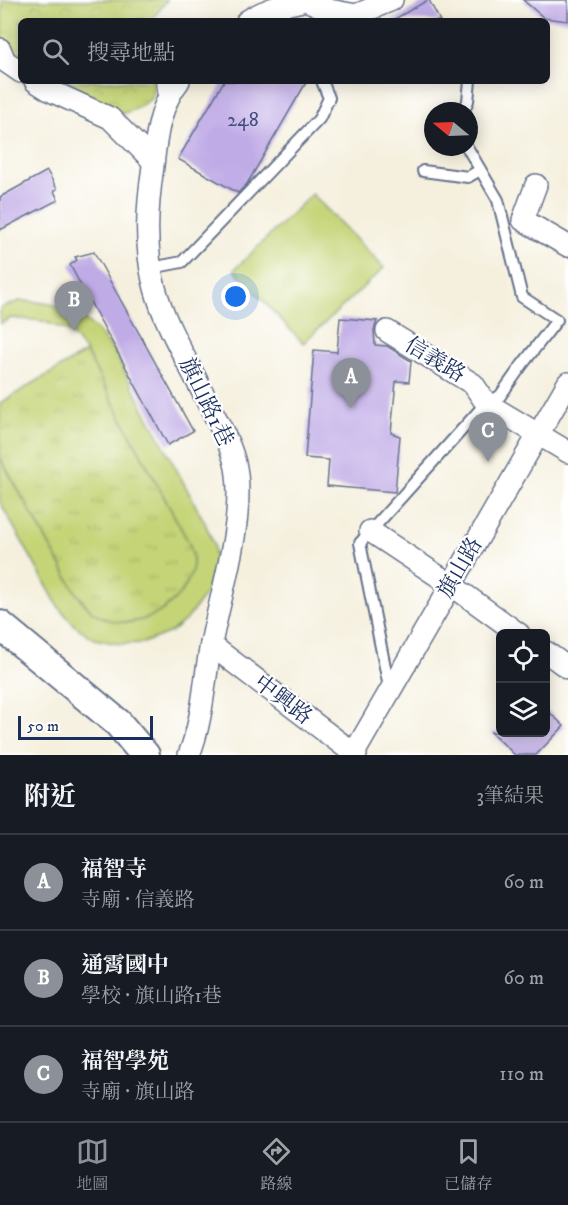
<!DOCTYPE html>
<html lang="zh-TW">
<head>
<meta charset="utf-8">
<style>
  :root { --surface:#171b24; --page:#242831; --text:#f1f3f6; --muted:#9ea1a6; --line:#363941; --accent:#8c9099 }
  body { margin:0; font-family:"IM FELL DW Pica","Noto Serif TC",serif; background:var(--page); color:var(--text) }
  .controls { position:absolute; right:18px; bottom:18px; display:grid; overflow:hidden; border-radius:9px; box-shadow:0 3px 15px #0003 }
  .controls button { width:54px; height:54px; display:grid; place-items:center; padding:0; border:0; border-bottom:2px solid var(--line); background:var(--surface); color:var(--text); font:30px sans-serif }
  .compass { position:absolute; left:424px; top:102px; width:54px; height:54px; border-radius:50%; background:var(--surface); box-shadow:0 3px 15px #0003; rotate:289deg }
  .scale { position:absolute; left:18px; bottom:15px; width:135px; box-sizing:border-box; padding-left:6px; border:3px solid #1b2f5e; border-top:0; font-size:16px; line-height:21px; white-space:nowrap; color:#1b2f5e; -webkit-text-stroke:4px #fff; paint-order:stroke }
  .you { position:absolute; left:236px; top:297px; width:21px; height:21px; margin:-15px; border:4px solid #fff; border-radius:50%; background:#1a73e8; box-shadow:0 0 0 9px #1a73e833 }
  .badge { display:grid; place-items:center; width:39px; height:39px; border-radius:50%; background:var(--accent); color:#fff; font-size:20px; font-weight:700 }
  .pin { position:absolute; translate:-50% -50px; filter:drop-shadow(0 2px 3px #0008) }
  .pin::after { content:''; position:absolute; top:32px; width:21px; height:18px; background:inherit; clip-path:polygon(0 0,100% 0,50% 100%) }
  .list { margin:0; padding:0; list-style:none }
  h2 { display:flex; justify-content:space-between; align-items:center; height:78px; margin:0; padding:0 24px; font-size:26px }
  h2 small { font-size:20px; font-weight:400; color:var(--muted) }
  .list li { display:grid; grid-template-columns:39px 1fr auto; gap:18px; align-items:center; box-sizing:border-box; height:96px; padding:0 24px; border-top:2px solid var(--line) }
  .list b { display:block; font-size:22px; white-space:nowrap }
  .list p { margin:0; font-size:20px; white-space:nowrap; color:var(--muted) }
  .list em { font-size:20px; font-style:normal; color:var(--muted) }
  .icon { flex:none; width:33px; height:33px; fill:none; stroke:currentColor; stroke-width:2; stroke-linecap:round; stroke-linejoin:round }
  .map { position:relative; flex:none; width:568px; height:755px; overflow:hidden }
  .search { position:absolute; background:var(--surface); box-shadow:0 3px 15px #0003; left:18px; right:18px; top:18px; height:66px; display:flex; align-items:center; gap:15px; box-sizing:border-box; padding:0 21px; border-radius:9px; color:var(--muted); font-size:22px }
  .sheet { height:366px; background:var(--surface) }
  nav { display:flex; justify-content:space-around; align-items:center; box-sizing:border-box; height:84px; border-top:2px solid var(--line); background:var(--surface); font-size:16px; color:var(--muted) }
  nav a { display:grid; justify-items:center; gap:3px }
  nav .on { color:var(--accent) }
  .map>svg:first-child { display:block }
  .grass { fill:url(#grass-tufts); stroke:#70826a; stroke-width:1.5 }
  .park { fill:url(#park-crowns); stroke:#70826a; stroke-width:1.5 }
  .pitch { fill:#c4d476; stroke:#70826a; stroke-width:1.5 }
  .building { fill:#bfabe6 }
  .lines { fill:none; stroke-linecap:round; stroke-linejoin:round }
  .lane-casing { stroke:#67738b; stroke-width:14 }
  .street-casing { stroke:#67738b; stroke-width:24 }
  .secondary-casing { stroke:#67738b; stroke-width:32 }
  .lane { stroke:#fff; stroke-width:10 }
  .street { stroke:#fff; stroke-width:21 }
  .secondary { stroke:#fff; stroke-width:28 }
  .labels { text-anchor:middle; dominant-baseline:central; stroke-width:4.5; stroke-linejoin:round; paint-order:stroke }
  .number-label { font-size:20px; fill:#444e80 }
  .street-label { font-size:22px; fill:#1b2f5e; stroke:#fff }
</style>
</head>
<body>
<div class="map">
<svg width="568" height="755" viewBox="0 0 568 755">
  <defs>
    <pattern id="grass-tufts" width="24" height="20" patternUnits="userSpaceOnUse" patternTransform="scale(1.5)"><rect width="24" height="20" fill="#c4d476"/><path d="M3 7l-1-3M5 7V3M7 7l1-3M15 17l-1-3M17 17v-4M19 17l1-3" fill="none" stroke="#a8b668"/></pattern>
    <pattern id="park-crowns" width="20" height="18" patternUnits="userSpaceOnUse" patternTransform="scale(1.5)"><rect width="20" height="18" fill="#c4d476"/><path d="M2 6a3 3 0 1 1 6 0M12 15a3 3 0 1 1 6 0" fill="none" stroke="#a8b668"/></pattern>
  </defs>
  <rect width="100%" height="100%" fill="#fff"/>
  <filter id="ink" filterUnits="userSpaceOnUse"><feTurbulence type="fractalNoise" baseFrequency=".0167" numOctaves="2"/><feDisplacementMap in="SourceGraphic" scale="12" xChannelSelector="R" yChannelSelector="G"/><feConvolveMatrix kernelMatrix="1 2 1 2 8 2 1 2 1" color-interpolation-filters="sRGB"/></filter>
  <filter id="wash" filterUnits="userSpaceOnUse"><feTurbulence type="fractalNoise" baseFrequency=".008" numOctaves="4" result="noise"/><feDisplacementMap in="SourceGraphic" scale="24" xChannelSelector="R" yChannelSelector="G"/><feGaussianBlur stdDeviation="1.35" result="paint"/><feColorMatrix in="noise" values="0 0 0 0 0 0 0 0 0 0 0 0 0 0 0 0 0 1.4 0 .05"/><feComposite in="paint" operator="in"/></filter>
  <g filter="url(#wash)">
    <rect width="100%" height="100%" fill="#f5f0de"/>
    <path class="grass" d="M86,352l104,193c1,6 4,13 3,19 0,9 -5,18 -10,26 -21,28 -58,44 -90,22 -6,-4 -11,-13 -16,-18l-77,-136v-55z"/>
    <g class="park">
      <polygon points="2,0 167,0 151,21 21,21 21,65 4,44 2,23"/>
      <polygon points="51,81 154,81 152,98 137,108 123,114"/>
    </g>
    <g class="pitch">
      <polygon points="312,194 384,268 303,343 234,270"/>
      <path d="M20,301c46,1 68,13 94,51l91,171 9,22 1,23 -7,22 -20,28 -17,14 -28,11 -23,1 -26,-5 -20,-14 -16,-19 -58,-104v-44l77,136c5,6 10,14 16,18 32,22 69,6 90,-22 5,-8 10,-17 10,-26 1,-6 -2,-13 -3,-19l-104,-193 -16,-20 -27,-11 -32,-3 -11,6v-16z"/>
    </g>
    <g id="blocks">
      <g class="building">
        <polygon points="429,0 440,21 391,21 428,0"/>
        <polygon points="523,0 568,0 568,21 544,18"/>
        <polygon points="224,81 307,81 247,184 238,193 178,159"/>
        <polygon points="47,171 57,189 54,191 58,200 0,230 0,197"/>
        <polygon points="94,252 193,431 168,445 70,265 77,260 75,257"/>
        <polygon points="340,318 377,321 374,330 375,345 387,346 411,361 409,382 396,381 391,433 400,436 395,492 327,486 329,460 305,458 314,350 337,352"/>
        <polygon points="546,709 564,726 536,755 515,755 491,732 546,732"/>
      </g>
    </g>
  </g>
  <g filter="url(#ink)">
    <use href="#blocks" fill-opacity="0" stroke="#67738b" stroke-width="1.5"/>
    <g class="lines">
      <defs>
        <g id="lane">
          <polyline points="162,81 164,99"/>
          <polyline points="464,111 468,101 470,81"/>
          <polyline points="423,171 468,177 480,170"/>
          <polyline points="151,268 182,262 319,119 329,98 322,81"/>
          <polyline points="389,687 360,543 486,403 500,396 522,365 557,320 522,297 498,200 467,147"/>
        </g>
        <g id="street">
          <polyline points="306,0 329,10 356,15 392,0"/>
          <path d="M247,21c19,-13 38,-16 59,-21"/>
          <polyline points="0,49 5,61 21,72"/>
          <polyline points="35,81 51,91 110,118 153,161"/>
          <path d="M179,81c-19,23 -23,56 -26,85 -6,41 -9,82 2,122 10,37 32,72 49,107 12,25 30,52 33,79 6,52 -16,118 -26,170 -7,37 -8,76 -22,111"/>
          <polyline points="536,185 523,220 568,246"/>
          <polyline points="387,331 473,384 486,403 568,452"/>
          <polyline points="370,531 450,584 519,634"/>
          <polyline points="211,645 356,755"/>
          <polyline points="546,652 568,668"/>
          <polyline points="353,755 568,383"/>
        </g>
        <polyline id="secondary" points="0,625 118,723 145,755"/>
      </defs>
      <use href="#lane" class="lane-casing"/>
      <use href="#street" class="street-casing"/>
      <use href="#secondary" class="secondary-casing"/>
      <use href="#lane" class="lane"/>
      <use href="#street" class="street"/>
      <use href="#secondary" class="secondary"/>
    </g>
  </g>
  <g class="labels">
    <g class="number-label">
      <text x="243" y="120">248</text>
    </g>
    <g class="street-label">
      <text transform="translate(435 360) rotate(31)">信義路</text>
      <text transform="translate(206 402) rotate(64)">旗山路1巷</text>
      <text transform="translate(460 568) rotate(-60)">旗山路</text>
      <text transform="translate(283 700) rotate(37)">中興路</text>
    </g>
  </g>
</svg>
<div class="controls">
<button><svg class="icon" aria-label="locate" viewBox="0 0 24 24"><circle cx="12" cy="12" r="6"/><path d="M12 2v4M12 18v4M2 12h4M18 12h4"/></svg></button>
<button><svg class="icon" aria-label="layers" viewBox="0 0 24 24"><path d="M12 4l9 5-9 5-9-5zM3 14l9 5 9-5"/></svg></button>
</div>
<svg class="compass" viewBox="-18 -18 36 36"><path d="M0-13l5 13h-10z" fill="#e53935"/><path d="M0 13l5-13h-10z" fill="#9ea1a6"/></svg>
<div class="scale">50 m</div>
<div class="you"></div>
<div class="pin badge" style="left:351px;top:408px">A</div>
<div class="pin badge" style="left:74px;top:331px">B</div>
<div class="pin badge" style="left:488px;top:462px">C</div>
<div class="search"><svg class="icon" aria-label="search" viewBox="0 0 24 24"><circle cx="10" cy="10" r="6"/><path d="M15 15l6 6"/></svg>搜尋地點</div>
</div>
<section class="sheet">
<h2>附近<small>3筆結果</small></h2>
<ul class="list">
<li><span class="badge">A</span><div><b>福智寺</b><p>寺廟 · 信義路</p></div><em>60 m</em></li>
<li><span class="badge">B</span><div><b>通霄國中</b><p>學校 · 旗山路1巷</p></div><em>60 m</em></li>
<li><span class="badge">C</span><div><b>福智學苑</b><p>寺廟 · 旗山路</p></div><em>110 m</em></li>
</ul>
</section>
<nav>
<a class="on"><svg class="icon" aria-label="map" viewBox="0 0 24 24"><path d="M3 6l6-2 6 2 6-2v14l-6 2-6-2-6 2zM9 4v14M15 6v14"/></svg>地圖</a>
<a><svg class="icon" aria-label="directions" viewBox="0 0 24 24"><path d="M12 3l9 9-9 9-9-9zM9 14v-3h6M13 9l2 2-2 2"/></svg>路線</a>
<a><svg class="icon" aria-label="saved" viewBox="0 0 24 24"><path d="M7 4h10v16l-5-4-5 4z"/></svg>已儲存</a>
</nav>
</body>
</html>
